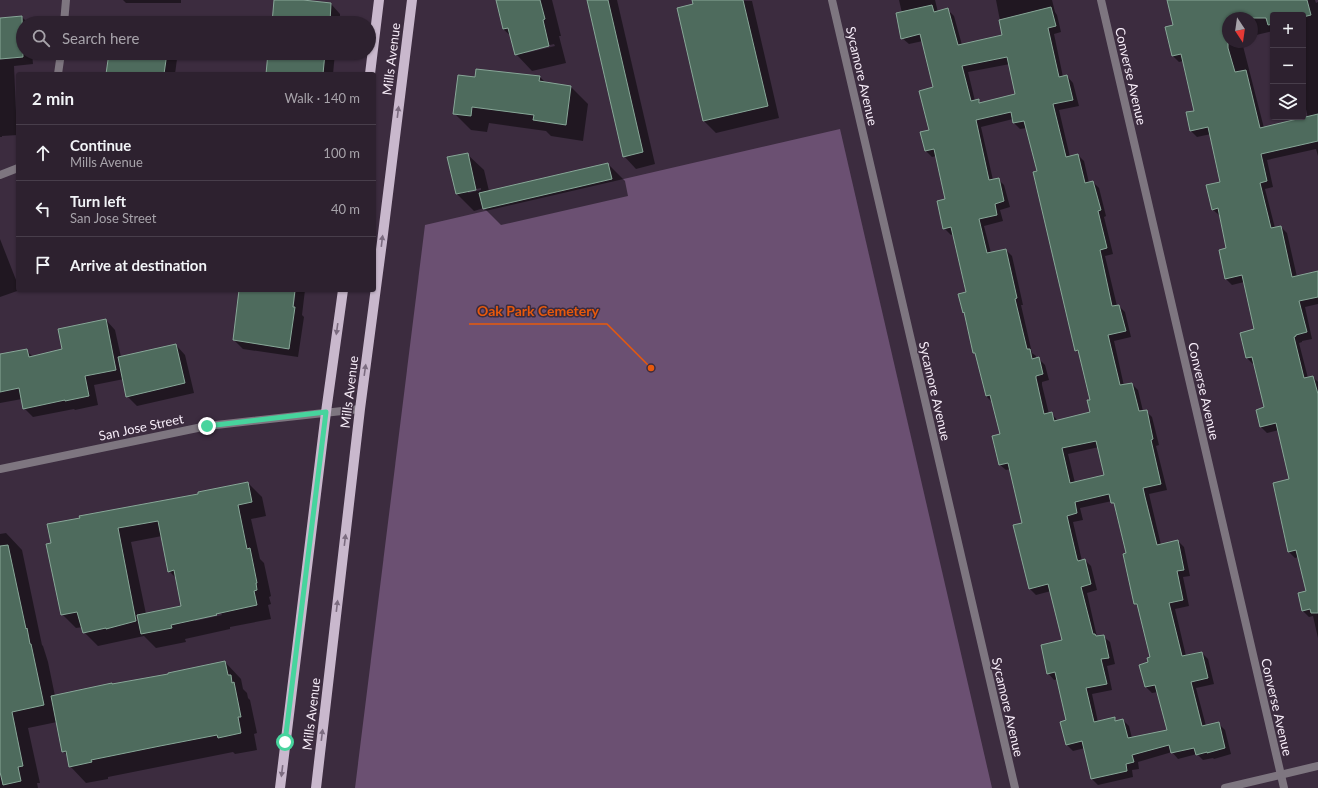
<!DOCTYPE html>
<html lang="en">
<head>
<meta charset="utf-8">
<style>
  :root { --surface:#2d212f; --page:#392e3b; --text:#f1f3f6; --muted:#a7a3aa; --line:#483e4b }
  body { margin:0; font-family:Lato,sans-serif; background:var(--page); color:var(--text) }
  .controls { position:absolute; right:12px; top:12px; display:grid; overflow:hidden; border-radius:4px; box-shadow:0 1px 3px #0004 }
  .controls button { width:36px; height:36px; display:grid; place-items:center; padding:0; border:0; border-bottom:1px solid var(--line); background:var(--surface); color:var(--text); font:20px sans-serif }
  .compass { position:absolute; left:1222px; top:12px; width:36px; height:36px; border-radius:50%; background:var(--surface); box-shadow:0 1px 3px #0004; rotate:167deg }
  .stop { position:absolute; width:12px; height:12px; margin:-9px; border:3px solid #47d49d; border-radius:50%; background:#fff }
  .stop.end { background:#47d49d; border-color:#fff; box-shadow:0 1px 4px #0008 }
  .list { margin:0; padding:0; list-style:none }
  h2 { display:flex; justify-content:space-between; align-items:center; height:52px; margin:0; padding:0 16px; font-size:17px }
  h2 small { font-size:13px; font-weight:400; color:var(--muted) }
  .list li { display:grid; grid-template-columns:26px 1fr auto; gap:12px; align-items:center; box-sizing:border-box; height:56px; padding:0 16px; border-top:1px solid var(--line) }
  .list b { display:block; font-size:15px; white-space:nowrap }
  .list p { margin:0; font-size:13px; white-space:nowrap; color:var(--muted) }
  .list em { font-size:13px; font-style:normal; color:var(--muted) }
  .icon { flex:none; width:22px; height:22px; fill:none; stroke:currentColor; stroke-width:2; stroke-linecap:round; stroke-linejoin:round }
  .map { position:relative; flex:none; width:1318px; height:788px; overflow:hidden }
  .search { position:absolute; background:var(--surface); box-shadow:0 1px 3px #0004; left:16px; top:16px; width:360px; height:44px; display:flex; align-items:center; gap:10px; box-sizing:border-box; padding:0 14px; border-radius:22px; color:var(--muted); font-size:15px }
  .panel { position:absolute; background:var(--surface); box-shadow:0 1px 3px #0004; left:16px; top:72px; width:360px; height:220px; border-radius:4px }
  .map>svg:first-child { display:block }
  .green { fill:#6b5072 }
  .shadow { fill:#0007; fill-rule:evenodd }
  .building { fill:#4e6b5d; stroke:#88a798; fill-rule:evenodd }
  .lines { fill:none; stroke-linecap:round; stroke-linejoin:round }
  .street { stroke:#7e7680; stroke-width:8 }
  .primary { stroke:#c9b8cd; stroke-width:10 }
  .oneway { fill:#7b6b7f }
  .route { stroke:#47d49d; stroke-width:5 }
  .labels { text-anchor:middle; dominant-baseline:central; stroke-width:3; stroke-linejoin:round; paint-order:stroke }
  .street-label { font-size:13px; fill:#f7edf9; stroke:#3c2c3f }
  .leader { fill:none; stroke:#e8590c; stroke-width:1.5 }
  .callout-dot { fill:#e8590c; stroke:#3c2c3f; stroke-width:1.5 }
  .callout-label { font-size:14px; text-anchor:middle; font-weight:bold; fill:#e8590c; stroke:#3c2c3f; stroke-width:3; stroke-linejoin:round; paint-order:stroke }
</style>
</head>
<body>
<div class="map">
<svg width="1318" height="788" viewBox="0 0 1318 788">
  <rect width="100%" height="100%" fill="#3c2c3f"/>
  <polygon class="green" points="840,129 992,788 355,788 425,225"/>
  <g class="shadow">
    <polygon points="123,0 181,0 181,3 126,3"/>
    <polygon points="275,0 295,0 331,4 340,14 340,23 273,23"/>
    <path d="M497,0h55l9,36h-2l7,27 -34,8 -16,-17 -5,-18 -8,-7zM554,44l1,2 -29,7v-2z"/>
    <polygon points="588,0 617,0 655,164 636,169 624,156"/>
    <polygon points="693,0 752,1 779,118 716,133 704,121 678,8 694,5"/>
    <path d="M899,0h36l3,12 10,-2 6,6 8,29 41,-9 -7,-36h56l3,12 2,3 4,17 -7,2 9,43 4,-1 6,7 6,23 -20,4 11,47 8,-2 6,6 5,22 4,-1 6,6 7,28 -2,1 9,37 -8,2 12,50h2l6,6 6,25 -17,4 10,45 8,-2 6,6 5,21h3l6,6 7,28 -3,1 11,44 -18,4 12,51 17,-4 6,6 6,29 -7,1 6,29 -14,3 11,47 16,-3 6,6 6,25 -18,4 10,38 12,-3 7,7 6,24 -17,5 -1,-1 -10,2 -6,-6 -19,5 -6,-7 -34,10 1,7 -7,1 1,7 -35,8 -6,-6 -7,-31 -12,3 -6,-6v-24l-9,-42 -4,1 -6,-7 15,-32 -12,-50 -15,4 -6,-6 -7,-65 -13,-55 -4,1 -7,-6 2,-29 -8,-32 -7,-7 -9,-40 -3,-3 -9,-39 -1,-2 3,-19 -13,-59 -3,1 -7,-7 3,-28 -11,-44 -4,1 -7,-7 5,-20 4,-42 -11,-47 -14,3 -7,-6v-25zM1010,64l6,31 -35,8 -3,-3 -3,1 -7,-29zM1013,119l1,4 6,6 7,-1 49,222 4,4 11,47v12l-33,8 -7,-8 -2,1 -7,-29v-3l7,-2 -4,-15 -6,-6h-3v-3l-4,-3 -11,-48h2l-11,-49 -6,-6 -15,3 -7,-27 19,-5 -3,-11 10,-3 -6,-22 -6,-6 -5,1 -12,-53zM1099,447l7,29 -31,7 -7,-29zM1112,501l3,5 12,48 8,50 4,4 12,50 -5,29 6,6 6,-1 10,38 -36,8 -3,-12 -6,-6 -6,1 -3,-3 -16,4 -6,-28 20,-4 -5,-24 8,-2 -5,-22 -7,-6 -6,1 -10,-44 10,-3 -6,-24 -6,-6 -3,1 -9,-39 10,-2 -3,-12z"/>
    <path d="M1168,0h147l1,3 2,-1v154l-2,-7 -49,11 6,27 -8,2 10,39 6,-1 6,6 10,44 21,-5v32l-13,3 7,32 -10,2v1l-3,1 9,35 5,-1 5,5v256l-5,-22 -4,1 -6,-6 4,-19 -8,-35 -4,1 -6,-6 -15,-68 16,-4 -11,-50 -12,3 -6,-6 -4,-16 9,-3 -11,-44h-2l-6,-6 -6,-24 15,-4 -12,-48 -12,3 -6,-6 1,-30 -7,-34h-1l-7,-6 10,-27 -11,-48 -14,3 -6,-6 -4,-18 8,-2 -12,-50 -4,1 -6,-6 1,-31zM1273,15h30v81l5,22 -44,10 -22,-86h-14v-24h24v18l21,-5z"/>
    <polygon points="22,17 28,23 23,23 23,53 32,53 33,64 14,66 16,112 18,114 18,135 2,136 2,137 0,137 0,19"/>
    <polygon points="110,53 170,53 177,59 175,74 107,74"/>
    <polygon points="270,53 335,53 333,74 267,74"/>
    <polygon points="540,77 546,83 571,87 588,104 583,141 551,136 546,131 489,123 487,132 471,130 454,113 476,78"/>
    <path d="M467,154l17,16 5,21 119,-27 17,17 3,15 -127,29 -17,-17 -10,3 -17,-17 -9,-36zM481,188v2l-13,3v-2z"/>
    <polygon points="0,239 18,285 18,290 20,290 0,297"/>
    <polygon points="240,290 294,290 291,312 293,312 296,290 305,290 302,315 304,317 298,357 243,349 234,340"/>
    <polygon points="106,320 115,330 121,357 176,345 185,355 194,393 137,406 127,396 124,379 94,385 98,405 75,410 74,409 33,417 24,408 22,399 0,403 0,355 26,350 33,357 64,350"/>
    <path d="M248,483l14,14 4,19 -15,3 9,40 4,4 7,33 -2,1 2,7 -3,1 3,14 -41,8v2l-45,10 1,3 -30,6 -12,-12 -46,10 -14,-14 -1,-5 -7,1 -14,-14 -15,-69 153,-50zM162,536l7,35 8,8 6,28 -37,7 -15,-72zM221,613l1,2 -27,6v-2z"/>
    <polygon points="6,533 22,550 42,645 43,646 48,662 55,696 170,675 225,662 241,679 243,689 247,693 248,698 250,700 257,733 254,734 257,750 235,754 233,752 108,777 108,779 86,783 70,766 68,756 63,751 57,722 28,728 40,783 37,783 38,788 0,788 0,534"/>
  </g>
  <g class="building">
    <polygon points="274,0 303,0 331,3 330,23 272,23"/>
    <polygon points="496,0 540,0 545,19 543,20 549,46 515,55 508,28 503,29"/>
    <polygon points="587,0 608,0 643,152 623,157"/>
    <polygon points="692,0 743,0 768,106 703,121 677,8 693,4"/>
    <polygon points="1167,0 1307,0 1311,15 1303,17 1303,15 1273,15 1273,24 1268,25 1266,18 1228,18 1228,48 1235,72 1246,70 1260,128 1318,114 1318,141 1261,154 1267,181 1260,183 1271,228 1281,226 1292,277 1318,271 1318,297 1299,301 1307,332 1296,335 1296,336 1294,337 1304,378 1313,376 1318,394 1318,613 1311,613 1310,609 1302,611 1298,593 1306,591 1296,550 1288,552 1273,483 1289,479 1276,423 1260,427 1256,410 1264,407 1252,357 1246,358 1240,333 1254,329 1242,275 1225,279 1219,250 1226,248 1218,208 1212,210 1206,185 1220,182 1208,127 1190,131 1186,112 1194,111 1181,54 1172,56 1165,27 1173,25"/>
    <path d="M932,5l2,7 14,-4 10,37 44,-10 -3,-15 52,-13 5,19 -8,2 11,49 8,-2 6,25 -20,4 13,53 12,-3 7,29 8,-2 8,29 -3,1 9,37 -7,2 12,56 7,-1 7,26 -18,4 12,50 12,-2 7,28 8,-1 6,29 -2,1 10,44 -18,4 2,9 12,48 21,-5 6,30 -7,1 6,29 -14,3 13,53 20,-4 6,26 -17,4 11,44 17,-4 6,26 -18,5v-1l-11,3 -2,-7 -23,5 -2,-8 -37,10 2,7 -8,2 1,7 -36,8 -9,-38 -16,4 -6,-23 6,-2 -11,-48 -8,2 -6,-29 21,-5 -14,-56 -19,5 -16,-64 9,-2 -14,-60 -9,2 -7,-29 8,-2 -10,-39 -4,1 -11,-43h-2l-9,-41 -1,1 -5,-19 8,-2 -15,-65 -8,2 -6,-28 8,-2 -11,-50 -9,2 -5,-19 9,-2 -10,-39 14,-4 -13,-53 -19,5 -5,-26zM1007,57l8,37 -36,9v-4l-8,2 -9,-35zM1011,112l2,11 11,-2 13,50 -4,1 42,179 3,-1 12,50h-3l3,12 -36,9 -2,-9 -8,2 -8,-36v-2l7,-2 -4,-17 -7,2 -2,-10h-3l-12,-50 2,-1 -11,-49 -19,4 -8,-34 18,-4 -2,-11 9,-3 -5,-23 -10,2 -13,-60zM1096,441l8,34 -34,8 -8,-35zM1109,494l2,9h3l12,50 -3,1 11,50h3l13,53 -3,1 1,4 -9,3 6,22 10,-2 12,45 -39,8 -5,-19 -8,2v-4l-21,5 -8,-34 21,-4 -6,-25 8,-1 -5,-23 -8,1 -1,-2h-2l-12,-47 10,-3 -6,-25 -7,2 -1,-2 -10,-43 10,-3 -2,-11z"/>
    <polygon points="22,16 23,57 0,59 0,18"/>
    <polygon points="109,53 167,53 164,74 106,74"/>
    <polygon points="268,53 325,53 323,74 266,74"/>
    <polygon points="476,69 540,76 539,81 571,86 566,125 533,120 534,115 472,107 471,116 453,114 458,75 475,77"/>
    <polygon points="468,153 476,190 456,194 447,157"/>
    <polygon points="608,163 612,179 483,209 479,193"/>
    <polygon points="239,290 295,290 293,307 295,307 289,349 233,340"/>
    <polygon points="106,319 116,370 85,376 89,396 65,401 65,400 23,409 19,388 0,392 0,354 27,349 29,357 62,349 58,329"/>
    <polygon points="176,344 185,383 126,397 118,357"/>
    <polygon points="248,482 252,502 238,505 247,549 250,548 257,583 256,583 257,590 254,591 257,605 216,614 217,615 171,625 172,628 141,634 137,615 181,606 174,570 168,572 158,521 118,528 136,621 106,629 106,628 83,633 77,612 61,615 46,544 51,543 47,524 80,518 79,516 198,494 198,492"/>
    <polygon points="8,545 26,629 27,628 30,644 31,644 44,705 12,712 23,766 18,767 21,781 3,785 0,772 0,546"/>
    <polygon points="225,661 228,675 231,675 232,683 234,682 241,717 238,717 241,733 218,738 217,735 160,746 91,760 92,762 69,767 66,751 62,752 51,696 112,683 112,684 168,674 168,673"/>
  </g>
  <g class="lines">
    <g class="street">
      <polyline points="832,0 1015,788"/>
      <polyline points="1101,0 1284,788"/>
      <polyline points="64,23 66,0"/>
      <polyline points="58,74 61,53"/>
      <polyline points="0,175 18,168"/>
      <polyline points="0,469 207,426 360,409"/>
      <polyline points="1225,788 1318,766"/>
    </g>
    <g class="primary">
      <polyline points="370,74 379,0"/>
      <polyline points="280,788 326,412 343,290"/>
      <polyline points="316,788 360,409 382,242 412,0"/>
    </g>
  </g>
  <defs><path id="oneway-solid" d="M-6-.8H1V-3.2L6.5 0L1 3.2V.8H-6Z"/></defs>
  <g class="oneway">
    <use href="#oneway-solid" transform="translate(398 112) rotate(-83)"/>
    <use href="#oneway-solid" transform="translate(382 241) rotate(-83)"/>
    <use href="#oneway-solid" transform="translate(337 329) rotate(98)"/>
    <use href="#oneway-solid" transform="translate(365 370) rotate(-82)"/>
    <use href="#oneway-solid" transform="translate(345 540) rotate(-83)"/>
    <use href="#oneway-solid" transform="translate(337 606) rotate(-83)"/>
    <use href="#oneway-solid" transform="translate(322 735) rotate(-83)"/>
    <use href="#oneway-solid" transform="translate(282 771) rotate(97)"/>
  </g>
  <g class="lines">
    <polyline class="route" points="207,426 326,412 285,742"/>
  </g>
  <g class="labels">
    <g class="street-label">
      <text transform="translate(391 59) rotate(-83)">Mills Avenue</text>
      <text transform="translate(862 76) rotate(77)">Sycamore Avenue</text>
      <text transform="translate(1131 76) rotate(77)">Converse Avenue</text>
      <text transform="translate(935 391) rotate(77)">Sycamore Avenue</text>
      <text transform="translate(1204 391) rotate(77)">Converse Avenue</text>
      <text transform="translate(349 392) rotate(-83)">Mills Avenue</text>
      <text transform="translate(141 427) rotate(-12)">San Jose Street</text>
      <text transform="translate(1008 707) rotate(77)">Sycamore Avenue</text>
      <text transform="translate(1277 707) rotate(77)">Converse Avenue</text>
      <text transform="translate(311 714) rotate(-83)">Mills Avenue</text>
    </g>
  </g>
  <path class="leader" d="M651 368L607 324H469"/>
  <circle class="callout-dot" cx="651" cy="368" r="4"/>
  <g class="callout-label">
    <text x="538" y="316">Oak Park Cemetery</text>
  </g>
</svg>
<div class="controls">
<button>+</button>
<button>−</button>
<button><svg class="icon" aria-label="layers" viewBox="0 0 24 24"><path d="M12 4l9 5-9 5-9-5zM3 14l9 5 9-5"/></svg></button>
</div>
<svg class="compass" viewBox="-18 -18 36 36"><path d="M0-13l5 13h-10z" fill="#e53935"/><path d="M0 13l5-13h-10z" fill="#a7a3aa"/></svg>
<div class="stop" style="left:285px;top:742px"></div>
<div class="stop end" style="left:207px;top:426px"></div>
<div class="search"><svg class="icon" aria-label="search" viewBox="0 0 24 24"><circle cx="10" cy="10" r="6"/><path d="M15 15l6 6"/></svg>Search here</div>
<section class="panel">
<h2>2 min<small>Walk · 140 m</small></h2>
<ul class="list">
<li><svg class="icon" aria-label="ahead" viewBox="0 0 24 24"><path d="M12 20V5M6 11l6-6 6 6"/></svg><div><b>Continue</b><p>Mills Avenue</p></div><em>100 m</em></li>
<li><svg class="icon" aria-label="left" viewBox="0 0 24 24"><path d="M17 20v-9H6M10 6l-5 5 5 5"/></svg><div><b>Turn left</b><p>San Jose Street</p></div><em>40 m</em></li>
<li><svg class="icon" aria-label="arrive" viewBox="0 0 24 24"><path d="M6 21V4h12l-3 4 3 4H6"/></svg><div><b>Arrive at destination</b></div></li>
</ul>
</section>
</div>
</body>
</html>
